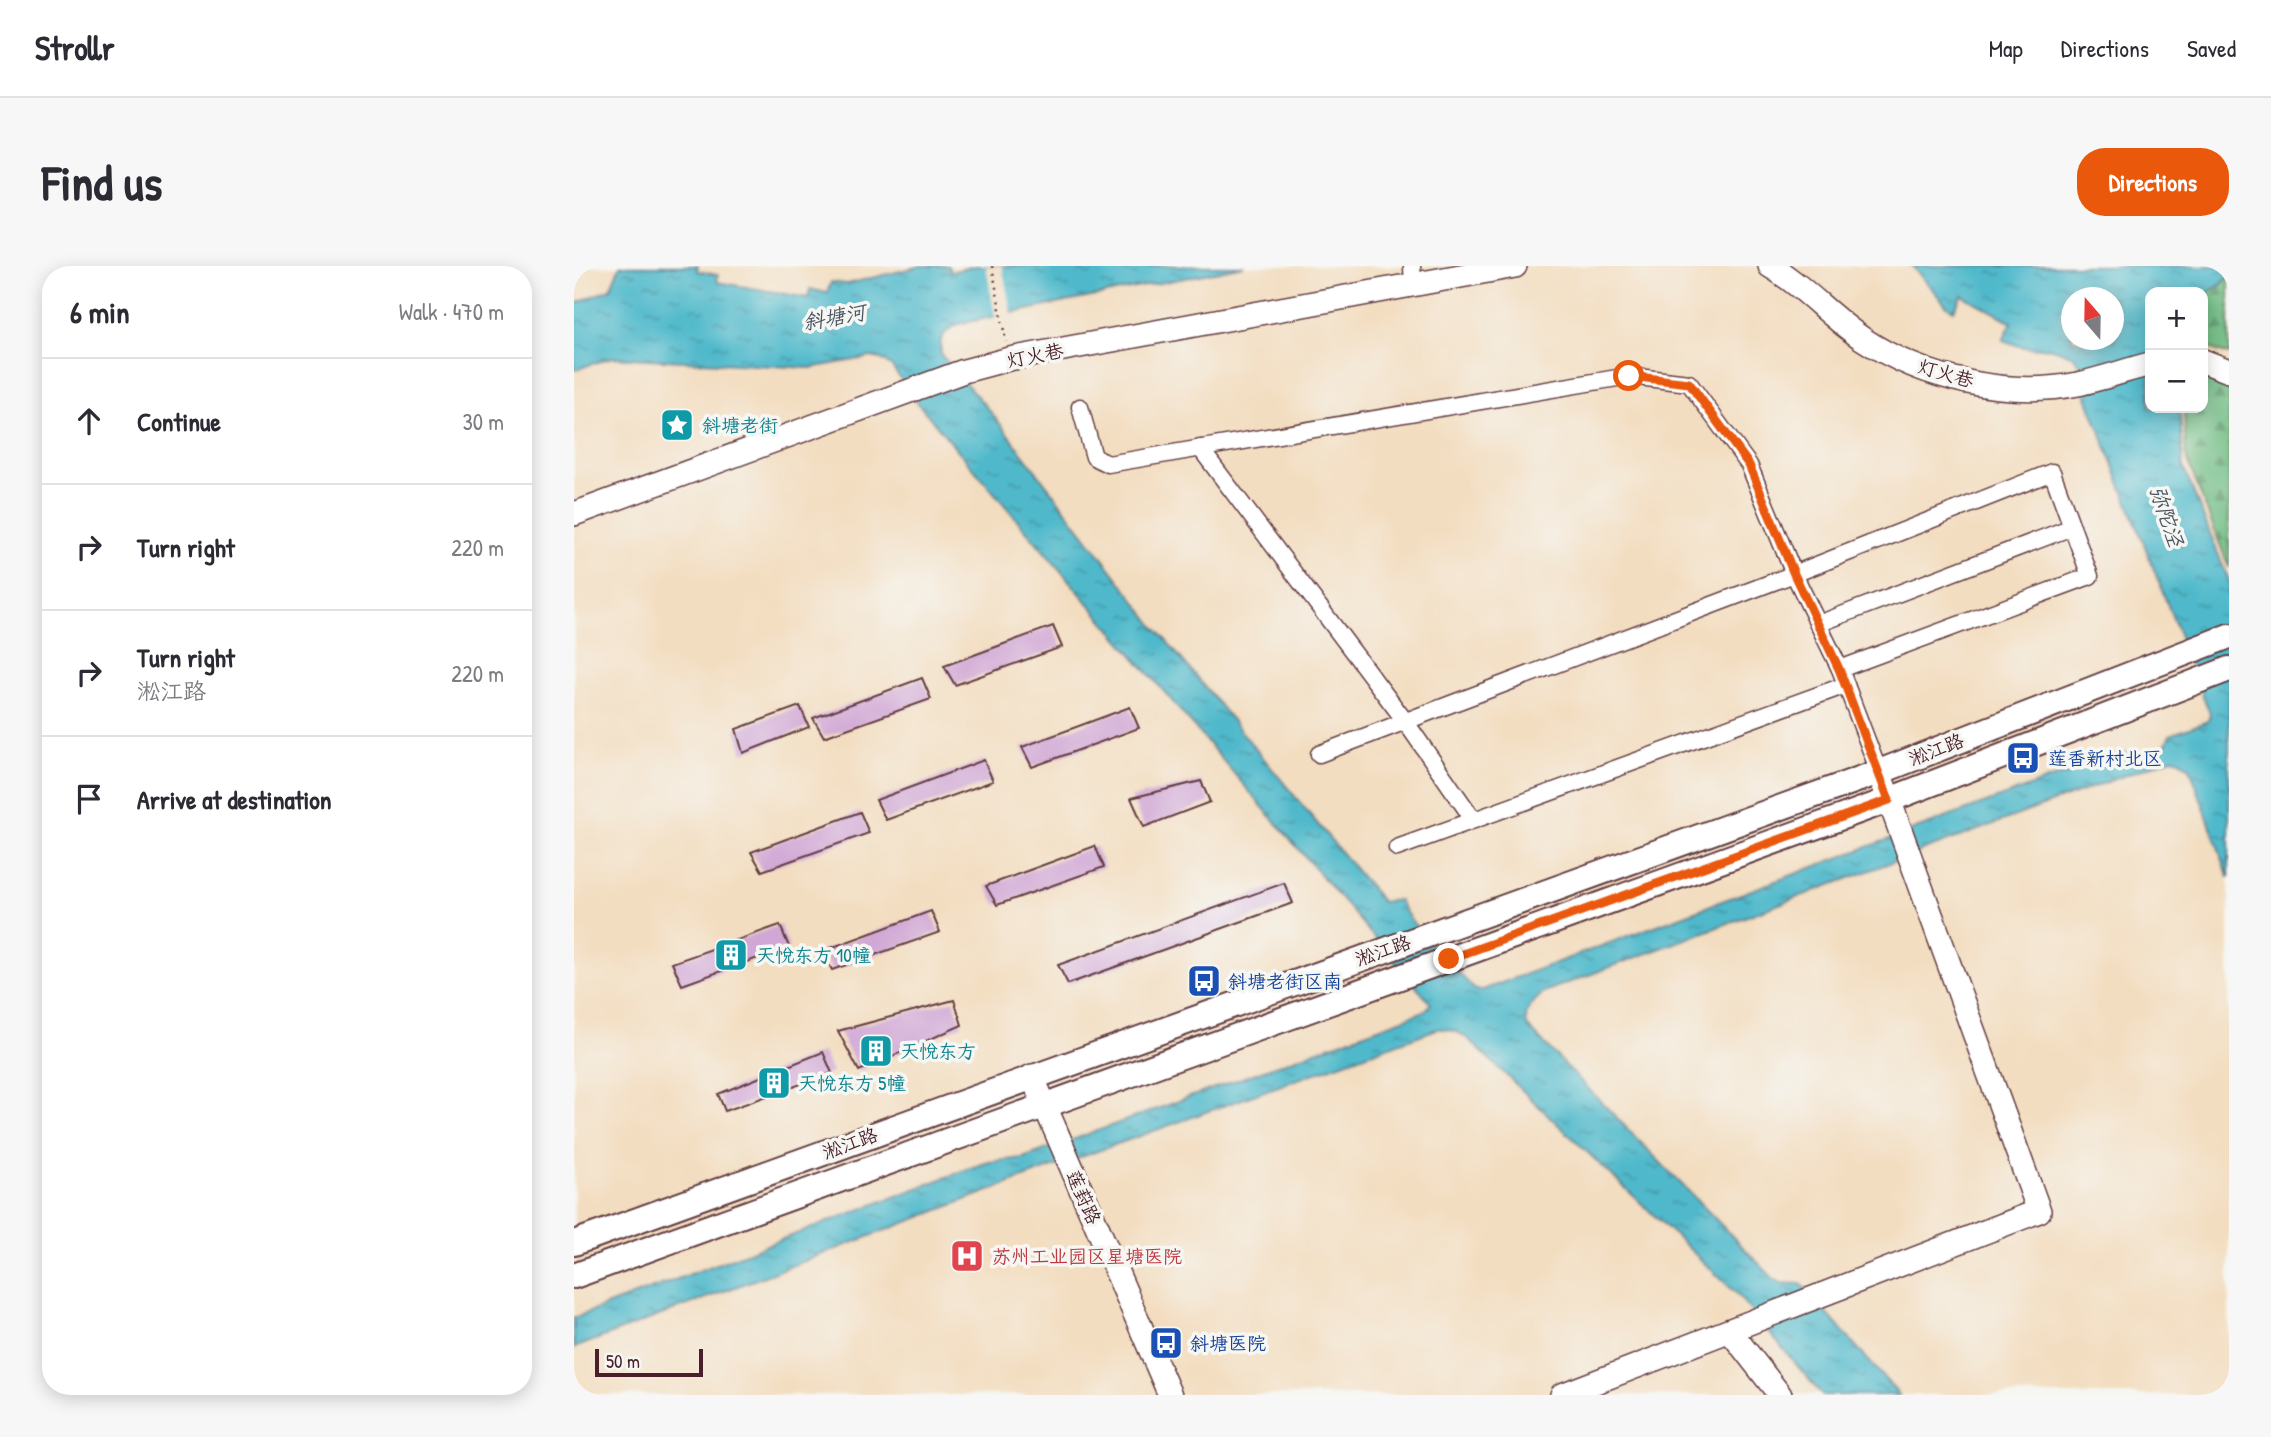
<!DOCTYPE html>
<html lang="en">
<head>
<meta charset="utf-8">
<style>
  :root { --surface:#fff; --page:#f7f7f7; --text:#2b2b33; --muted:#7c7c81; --line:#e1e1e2; --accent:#ea580c }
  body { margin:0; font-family:"Patrick Hand","LXGW WenKai TC",sans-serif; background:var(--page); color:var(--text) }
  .controls { position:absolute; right:21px; top:21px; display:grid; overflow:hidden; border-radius:14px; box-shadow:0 4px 18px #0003 }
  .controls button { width:63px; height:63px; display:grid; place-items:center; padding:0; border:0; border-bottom:2px solid var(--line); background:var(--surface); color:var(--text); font:35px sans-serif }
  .compass { position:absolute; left:1487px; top:21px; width:63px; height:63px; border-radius:50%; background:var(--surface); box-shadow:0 4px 18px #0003; rotate:340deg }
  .scale { position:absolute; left:21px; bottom:18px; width:108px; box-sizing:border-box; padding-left:7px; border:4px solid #4a1f2b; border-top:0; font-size:19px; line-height:24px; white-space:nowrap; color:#4a1f2b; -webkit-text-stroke:5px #f6f6f2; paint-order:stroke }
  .stop { position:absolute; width:21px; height:21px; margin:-16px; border:5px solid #ea580c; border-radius:50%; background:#fff }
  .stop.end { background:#ea580c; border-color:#fff; box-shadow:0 2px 7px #0008 }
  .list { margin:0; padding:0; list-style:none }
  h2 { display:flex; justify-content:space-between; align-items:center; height:91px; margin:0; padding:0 28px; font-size:30px }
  h2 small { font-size:23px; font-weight:400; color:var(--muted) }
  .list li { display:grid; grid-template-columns:46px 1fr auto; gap:21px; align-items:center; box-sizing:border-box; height:126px; padding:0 28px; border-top:2px solid var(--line) }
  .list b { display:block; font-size:26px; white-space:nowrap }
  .list p { margin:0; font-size:23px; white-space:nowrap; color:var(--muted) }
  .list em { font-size:23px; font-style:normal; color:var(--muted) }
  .icon { flex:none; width:38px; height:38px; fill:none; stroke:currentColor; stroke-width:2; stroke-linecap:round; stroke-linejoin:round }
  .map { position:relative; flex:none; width:1655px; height:1129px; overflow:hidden; border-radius:28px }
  header { display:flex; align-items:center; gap:42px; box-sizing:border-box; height:98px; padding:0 35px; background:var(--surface); border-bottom:2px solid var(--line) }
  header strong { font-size:33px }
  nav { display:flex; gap:38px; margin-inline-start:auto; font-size:24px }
  .intro { display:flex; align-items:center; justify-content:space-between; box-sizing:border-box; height:168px; padding:0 42px }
  h1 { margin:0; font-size:49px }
  .button { padding:18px 32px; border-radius:28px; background:var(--accent); color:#fff; font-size:24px; font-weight:700 }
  main { display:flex; gap:42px; padding:0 42px }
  aside { flex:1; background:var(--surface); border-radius:28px; box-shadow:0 4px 18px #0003 }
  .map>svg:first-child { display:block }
  .forest { fill:url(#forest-firs); stroke:#5e6e58; stroke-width:2 }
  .water { fill:url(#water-ripples); stroke:#4c6c7b; stroke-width:2; fill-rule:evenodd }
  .pier { fill:#f3ddc0 }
  .building { fill:#d1a8d5 }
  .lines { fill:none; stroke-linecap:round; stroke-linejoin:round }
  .street-casing { stroke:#633c41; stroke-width:19 }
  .secondary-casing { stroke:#633c41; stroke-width:26 }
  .primary-casing { stroke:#633c41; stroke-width:28 }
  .path { stroke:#633c41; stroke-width:2.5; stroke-dasharray:2 5; stroke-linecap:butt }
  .street { stroke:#fff; stroke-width:16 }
  .secondary { stroke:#fff; stroke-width:23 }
  .primary { stroke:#fff; stroke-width:24 }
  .route { stroke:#ea580c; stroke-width:9 }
  .labels { text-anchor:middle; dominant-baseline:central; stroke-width:7; stroke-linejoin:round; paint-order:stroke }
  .street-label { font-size:19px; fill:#4a1f2b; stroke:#f6f6f2 }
  .culture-label { font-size:19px; fill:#0d838f; stroke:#f6f6f2; text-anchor:start }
  .transit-label { font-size:19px; fill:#164399; stroke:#f6f6f2; text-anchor:start }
  .health-label { font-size:19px; fill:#be3a42; stroke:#f6f6f2; text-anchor:start }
  .water-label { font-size:21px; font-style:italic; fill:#4c5563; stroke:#f6f6f2 }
</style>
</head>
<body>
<header>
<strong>Strollr</strong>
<nav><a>Map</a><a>Directions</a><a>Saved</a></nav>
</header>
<div class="intro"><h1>Find us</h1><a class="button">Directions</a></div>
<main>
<aside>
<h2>6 min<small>Walk · 470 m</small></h2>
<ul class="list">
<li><svg class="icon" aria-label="ahead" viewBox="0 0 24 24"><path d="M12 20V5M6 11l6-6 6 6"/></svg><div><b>Continue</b></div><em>30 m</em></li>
<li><svg class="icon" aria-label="right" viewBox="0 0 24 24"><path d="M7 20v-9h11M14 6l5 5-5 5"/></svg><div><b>Turn right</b></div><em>220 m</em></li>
<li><svg class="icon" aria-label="right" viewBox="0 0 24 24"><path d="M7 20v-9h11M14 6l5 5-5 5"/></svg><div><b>Turn right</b><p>淞江路</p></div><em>220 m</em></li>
<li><svg class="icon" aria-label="arrive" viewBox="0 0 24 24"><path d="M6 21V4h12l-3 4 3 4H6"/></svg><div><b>Arrive at destination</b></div></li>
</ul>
</aside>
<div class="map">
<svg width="1655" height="1129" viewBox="0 0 1655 1129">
  <defs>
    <pattern id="forest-firs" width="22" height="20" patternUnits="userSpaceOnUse" patternTransform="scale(1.75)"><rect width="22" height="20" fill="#73be86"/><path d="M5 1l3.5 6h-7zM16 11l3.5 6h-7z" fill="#609a6e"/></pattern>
    <pattern id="water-ripples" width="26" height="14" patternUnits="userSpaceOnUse" patternTransform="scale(1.75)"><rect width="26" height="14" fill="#4fb9cb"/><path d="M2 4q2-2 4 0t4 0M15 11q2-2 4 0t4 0" fill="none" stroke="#4496a5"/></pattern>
  </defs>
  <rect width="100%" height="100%" fill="#f6f6f2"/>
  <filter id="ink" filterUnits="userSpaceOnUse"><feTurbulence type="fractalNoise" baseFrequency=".0143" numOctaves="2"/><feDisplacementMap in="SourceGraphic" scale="14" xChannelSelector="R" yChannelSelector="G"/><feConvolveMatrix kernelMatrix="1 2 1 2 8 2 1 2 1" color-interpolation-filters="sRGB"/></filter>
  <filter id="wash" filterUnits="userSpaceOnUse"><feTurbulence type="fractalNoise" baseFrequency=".00686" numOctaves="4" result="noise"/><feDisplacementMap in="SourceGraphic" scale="28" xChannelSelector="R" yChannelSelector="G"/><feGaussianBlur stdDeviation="1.57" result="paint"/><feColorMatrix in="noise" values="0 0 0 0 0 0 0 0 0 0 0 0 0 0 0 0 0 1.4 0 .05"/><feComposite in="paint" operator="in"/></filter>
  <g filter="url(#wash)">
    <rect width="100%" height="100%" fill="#f3ddc0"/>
    <g class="forest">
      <polygon points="1655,10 1655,89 1629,80 1629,28 1646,20"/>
      <polygon points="1629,110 1652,120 1655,124 1655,302 1612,190 1610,142 1629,142"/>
    </g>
    <path class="water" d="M46,0h78l-1,5 21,4 -1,7 91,16 2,-9 17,4 4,-11 16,2 74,-18h27l2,6 25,-6h269l-286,58c-15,8 -21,15 -16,32l52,60 161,211 227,275 17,-2c10,25 55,67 75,89l6,2 643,-239 16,6 25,-10 6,-13 38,-14 2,-7 -123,-317 -7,-32 -6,-9 -18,-7 -34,-2 -19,-7 9,-18 -50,-27 -8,15 -7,-4 -35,-40h317c0,17 -12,22 -26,28v-2h-53v116h30l3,58 46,115v297l-39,-110 -12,-9 -7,-1 -625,233c-11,8 -24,20 -19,35l246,252 8,5 20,1 98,111h-77l-86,-102 -269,-255c-10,-7 -18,-10 -30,-9l-403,145 -460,174v-30l399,-151 16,-5 34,-4 402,-147 6,-7 -511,-598 -28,-39 -11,-8 -10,-2 -61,11 -198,-11 -38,13v-66l36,-15zM1498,32h42v42h-42z"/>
    <polygon class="pier" points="412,0 428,0 438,51 422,54"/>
    <g id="blocks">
      <g class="building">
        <polygon points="479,360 488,381 381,419 370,400"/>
        <polygon points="348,412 357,433 250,471 239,452"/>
        <polygon points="226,440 235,461 169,487 162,463"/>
        <polygon points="556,441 565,462 458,501 448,481"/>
        <polygon points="410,494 419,515 312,554 302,534"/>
        <polygon points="627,515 636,536 570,561 557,532"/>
        <polygon points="286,546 295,567 188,605 177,586"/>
        <polygon points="521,580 530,601 423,639 412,620"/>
        <polygon points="710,617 719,637 494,718 484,699"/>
        <polygon points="357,645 366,666 258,704 248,685"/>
        <polygon points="206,659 215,681 108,719 98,697"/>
        <polygon points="380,734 388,759 285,805 264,765"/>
        <polygon points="249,786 258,807 151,845 144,828"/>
      </g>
    </g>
  </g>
  <g filter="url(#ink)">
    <use href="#blocks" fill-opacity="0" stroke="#633c41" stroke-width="2"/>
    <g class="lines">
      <defs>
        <g id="street">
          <polyline points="838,0 839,20"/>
          <polyline points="506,141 520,191 534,198 1055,110 1115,117 1175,199 1220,308 1266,403 1305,506"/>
          <polyline points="626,182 831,455 899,553"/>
          <polyline points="1244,358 1498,261"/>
          <polyline points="745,488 1220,308 1478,206 1516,310 1266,403"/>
          <polyline points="823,582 1272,419"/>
        </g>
        <g id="secondary">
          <path d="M1196,0c34,20 60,51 93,73 60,40 144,59 215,45 24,-5 48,-14 72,-20"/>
          <polyline points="1629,95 1655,105"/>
          <polyline points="0,248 390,105 435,93 941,0"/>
          <polyline points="458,810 596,1129"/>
          <polyline points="1156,1065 1206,1129"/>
          <polyline points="988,1129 1465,945 1305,506"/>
        </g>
        <g id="primary">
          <polyline points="0,977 1305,506 1655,370"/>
          <polyline points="0,1010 1315,534 1655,403"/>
        </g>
      </defs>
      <use href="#street" class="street-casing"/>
      <use href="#secondary" class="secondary-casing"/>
      <use href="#primary" class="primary-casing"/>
      <polyline class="path" points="418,0 432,76"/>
      <use href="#street" class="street"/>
      <use href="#secondary" class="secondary"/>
      <use href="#primary" class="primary"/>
    </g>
  </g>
  <g class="lines" filter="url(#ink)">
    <polyline class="route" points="875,693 1315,534 1265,403 1220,308 1175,199 1115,117 1055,110"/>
  </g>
  <defs>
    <symbol id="sight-square" viewBox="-11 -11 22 22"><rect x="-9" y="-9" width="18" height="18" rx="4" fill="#0f9aa8" stroke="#f6f6f2"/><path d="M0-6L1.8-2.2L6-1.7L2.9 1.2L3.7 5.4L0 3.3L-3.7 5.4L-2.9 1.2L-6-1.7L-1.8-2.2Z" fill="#fff"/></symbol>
    <symbol id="bus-square" viewBox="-11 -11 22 22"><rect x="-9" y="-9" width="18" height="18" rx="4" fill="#1a4fb4" stroke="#f6f6f2"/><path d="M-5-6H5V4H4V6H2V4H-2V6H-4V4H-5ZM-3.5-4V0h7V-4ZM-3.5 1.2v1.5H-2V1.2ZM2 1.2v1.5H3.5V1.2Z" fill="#fff"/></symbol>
    <symbol id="building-square" viewBox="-11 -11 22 22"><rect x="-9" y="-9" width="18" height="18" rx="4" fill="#0f9aa8" stroke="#f6f6f2"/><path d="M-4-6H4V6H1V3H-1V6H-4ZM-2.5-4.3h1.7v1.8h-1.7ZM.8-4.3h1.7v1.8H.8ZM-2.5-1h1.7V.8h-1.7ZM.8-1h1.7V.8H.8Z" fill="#fff"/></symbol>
    <symbol id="hospital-square" viewBox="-11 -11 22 22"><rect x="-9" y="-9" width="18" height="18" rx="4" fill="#e0444e" stroke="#f6f6f2"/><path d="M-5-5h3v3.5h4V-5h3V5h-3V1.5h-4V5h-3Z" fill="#fff"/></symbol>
  </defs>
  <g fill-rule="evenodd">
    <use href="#sight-square" x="84" y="140" width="38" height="38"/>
    <use href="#bus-square" x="1430" y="473" width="38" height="38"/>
    <use href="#building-square" x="138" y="670" width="38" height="38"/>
    <use href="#bus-square" x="611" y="696" width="38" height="38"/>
    <use href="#building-square" x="283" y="766" width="38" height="38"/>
    <use href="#building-square" x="181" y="798" width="38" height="38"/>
    <use href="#hospital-square" x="374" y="971" width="38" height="38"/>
    <use href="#bus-square" x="573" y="1058" width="38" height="38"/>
  </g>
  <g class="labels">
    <g class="street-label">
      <text transform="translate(461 89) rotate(-11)">灯火巷</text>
      <text transform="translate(1372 107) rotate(16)">灯火巷</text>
      <text transform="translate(1362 483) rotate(-21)">淞江路</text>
      <text transform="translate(809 684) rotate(-19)">淞江路</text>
      <text transform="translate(276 877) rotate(-20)">淞江路</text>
      <text transform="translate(510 931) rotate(66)">莲葑路</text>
    </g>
    <g class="culture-label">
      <text x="128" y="159">斜塘老街</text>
      <text x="182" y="689">天悦东方 10幢</text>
      <text x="326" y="785">天悦东方</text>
      <text x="224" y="817">天悦东方 5幢</text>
    </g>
    <g class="transit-label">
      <text x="1474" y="492">莲香新村北区</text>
      <text x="654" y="715">斜塘老街区南</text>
      <text x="616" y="1077">斜塘医院</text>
    </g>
    <g class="health-label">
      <text x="418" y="990">苏州工业园区星塘医院</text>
    </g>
    <g class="water-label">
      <text transform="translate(260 51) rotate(-10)">斜塘河</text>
      <text transform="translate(1593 250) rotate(71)">弥陀泾</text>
    </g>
  </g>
</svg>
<div class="controls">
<button>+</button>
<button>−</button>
</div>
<svg class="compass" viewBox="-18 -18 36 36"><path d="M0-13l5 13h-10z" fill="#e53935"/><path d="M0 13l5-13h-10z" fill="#7c7c81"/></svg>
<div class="scale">50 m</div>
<div class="stop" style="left:1055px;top:110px"></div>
<div class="stop end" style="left:875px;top:693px"></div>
</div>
</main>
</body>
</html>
